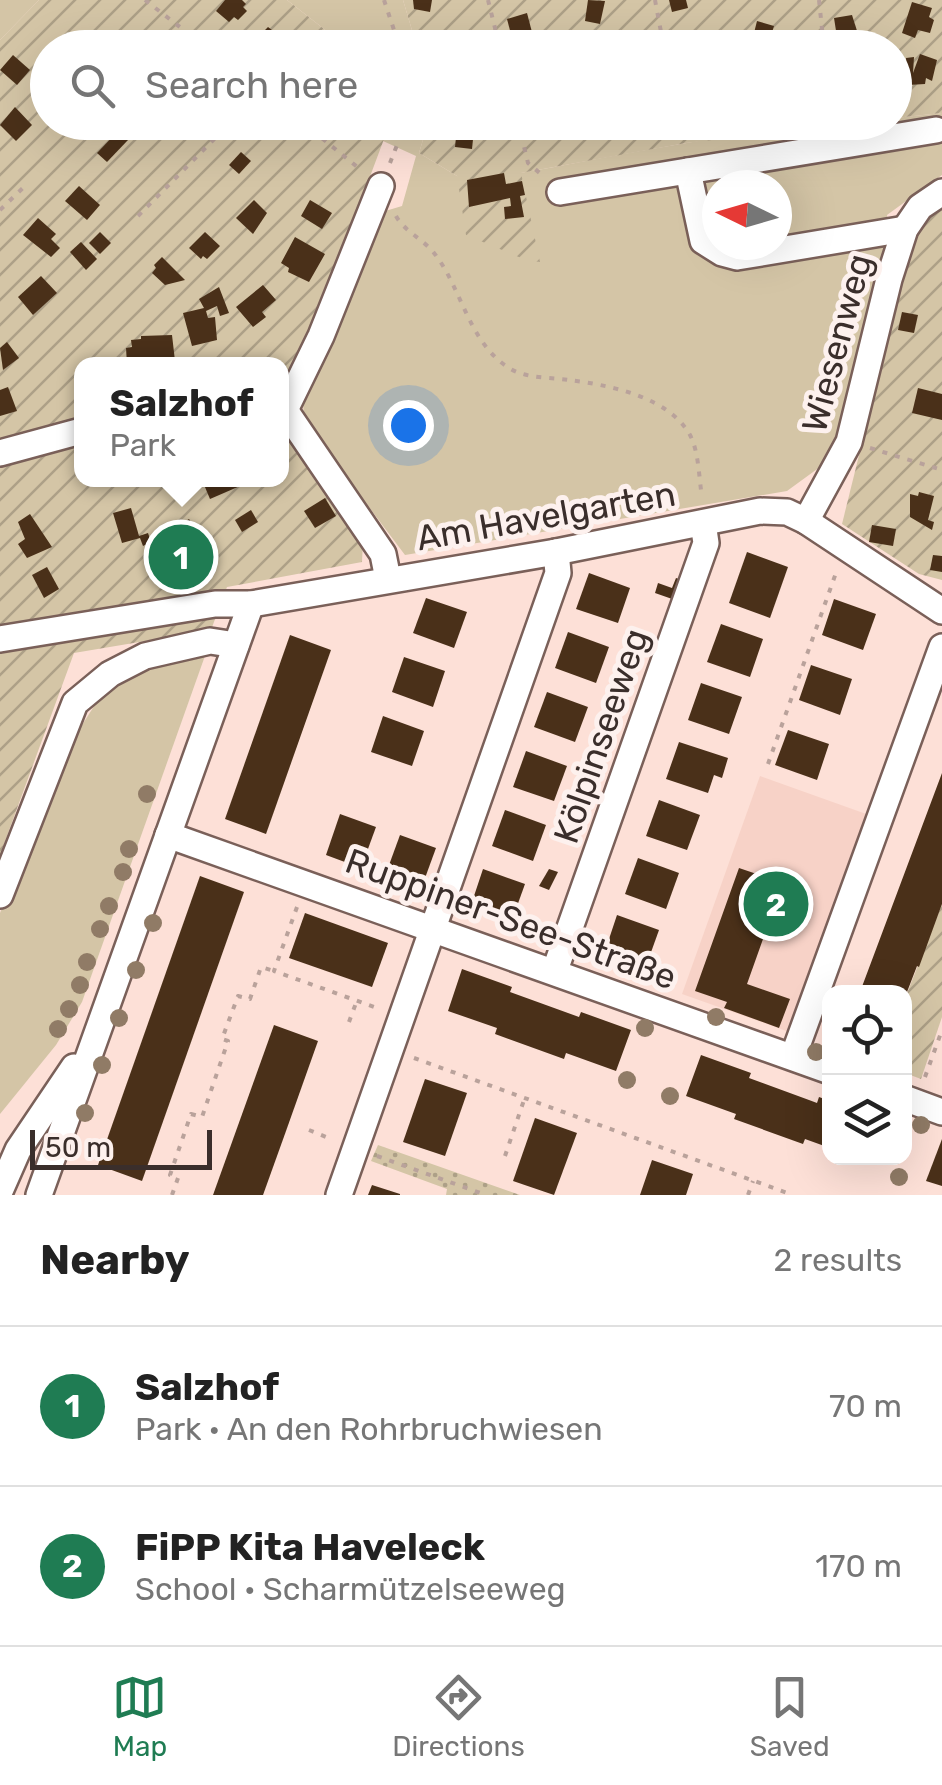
<!DOCTYPE html>
<html lang="en">
<head>
<meta charset="utf-8">
<style>
  :root { --surface:#fff; --page:#f2f2f2; --text:#222; --muted:#767676; --line:#e0e0e0; --accent:#1f7c53 }
  body { margin:0; font-family:Rubik,sans-serif; background:var(--page); color:var(--text) }
  .controls { position:absolute; right:30px; bottom:30px; display:grid; overflow:hidden; border-radius:20px; box-shadow:0 10px 40px #0002 }
  .controls button { width:90px; height:90px; display:grid; place-items:center; padding:0; border:0; border-bottom:2px solid var(--line); background:var(--surface); color:var(--text); font:50px sans-serif }
  .compass { position:absolute; left:702px; top:170px; width:90px; height:90px; border-radius:50%; background:var(--surface); box-shadow:0 10px 40px #0002; rotate:275deg }
  .scale { position:absolute; left:30px; bottom:25px; width:182px; box-sizing:border-box; padding-left:10px; border:5px solid #3a2e2b; border-top:0; font-size:28px; line-height:35px; white-space:nowrap; color:#3a2e2b; -webkit-text-stroke:8px #fdf1ee; paint-order:stroke }
  .you { position:absolute; left:408px; top:425px; width:35px; height:35px; margin:-25px; border:8px solid #fff; border-radius:50%; background:#1a73e8; box-shadow:0 0 0 15px #1a73e833 }
  .badge { display:grid; place-items:center; width:65px; height:65px; border-radius:50%; background:var(--accent); color:#fff; font-size:32px; font-weight:700 }
  .pin { position:absolute; translate:-50% -50%; border:5px solid #fff; box-shadow:0 2px 10px #0006 }
  .popup { position:absolute; left:74px; top:357px; width:215px; height:130px; box-sizing:border-box; display:grid; place-content:center; border-radius:20px; background:var(--surface); filter:drop-shadow(0 2px 8px #0005); font-size:32px; white-space:nowrap; color:var(--muted) }
  .popup b { font-size:38px; color:var(--text) }
  .popup::after { content:''; position:absolute; left:50%; top:100%; margin-left:-20px; border:20px solid transparent; border-top-color:var(--surface) }
  .list { margin:0; padding:0; list-style:none }
  h2 { display:flex; justify-content:space-between; align-items:center; height:130px; margin:0; padding:0 40px; font-size:42px }
  h2 small { font-size:32px; font-weight:400; color:var(--muted) }
  .list li { display:grid; grid-template-columns:65px 1fr auto; gap:30px; align-items:center; box-sizing:border-box; height:160px; padding:0 40px; border-top:2px solid var(--line) }
  .list b { display:block; font-size:38px; white-space:nowrap }
  .list p { margin:0; font-size:32px; white-space:nowrap; color:var(--muted) }
  .list em { font-size:32px; font-style:normal; color:var(--muted) }
  .icon { flex:none; width:55px; height:55px; fill:none; stroke:currentColor; stroke-width:2; stroke-linecap:round; stroke-linejoin:round }
  .map { position:relative; flex:none; width:942px; height:1195px; overflow:hidden }
  .search { position:absolute; background:var(--surface); box-shadow:0 10px 40px #0002; left:30px; right:30px; top:30px; height:110px; display:flex; align-items:center; gap:25px; box-sizing:border-box; padding:0 35px; border-radius:55px; color:var(--muted); font-size:38px }
  .sheet { height:450px; background:var(--surface) }
  nav { display:flex; justify-content:space-around; align-items:center; box-sizing:border-box; height:140px; border-top:2px solid var(--line); background:var(--surface); font-size:28px; color:var(--muted) }
  nav a { display:grid; justify-items:center; gap:5px }
  nav .on { color:var(--accent) }
  .map>svg:first-child { display:block }
  .built { fill:#f7d2c7 }
  .grass { fill:#d4c5a6; fill-rule:evenodd }
  .park { fill:url(#park-dots) }
  .garden { fill:url(#garden-furrows) }
  .building { fill:#4a3019 }
  .lines { fill:none; stroke-linecap:round; stroke-linejoin:round }
  .minor-casing { stroke:#7a6059; stroke-width:30 }
  .path { stroke:#b9a29b; stroke-width:4; stroke-dasharray:5 8; stroke-linecap:butt }
  .minor { stroke:#fff; stroke-width:25 }
  .tree { fill:#907b66 }
  .labels { text-anchor:middle; dominant-baseline:central; stroke-width:10; stroke-linejoin:round; paint-order:stroke }
  .street-label { font-size:35px; fill:#3a2e2b; stroke:#fdf1ee }
</style>
</head>
<body>
<div class="map">
<svg width="942" height="1195" viewBox="0 0 942 1195">
  <defs>
    <pattern id="park-dots" width="8" height="8" patternUnits="userSpaceOnUse" patternTransform="scale(2.5)"><rect width="8" height="8" fill="#d4c5a6"/><path d="M2 2h.1M6 6h.1" fill="none" stroke="#ada087" stroke-width="1.8" stroke-linecap="round"/></pattern>
    <pattern id="garden-furrows" width="10" height="10" patternUnits="userSpaceOnUse" patternTransform="scale(2.5)"><rect width="10" height="10" fill="#d4c5a6"/><path d="M-1 1l2-2M0 10L10 0M9 11l2-2" fill="none" stroke="#ada087"/></pattern>
  </defs>
  <rect width="100%" height="100%" fill="#fde0d7"/>
  <polygon class="built" points="760,776 869,815 792,1033 682,994"/>
  <g class="grass">
    <polygon points="0,0 39,0 0,40"/>
    <polygon points="287,0 403,0 417,47 347,47"/>
    <path d="M942,113v62l-55,40 3,25 -55,216 -48,35 -382,64 -101,-134 -1,-20 79,-189 20,-6 14,-50 -33,-15 7,-18h38l-9,30 38,23 82,86 -19,-89c123,-22 249,-50 374,-51l1,-4zM717,185h60v60h-60z"/>
    <polygon points="206,653 82,1002 56,1045 0,1114 0,913 59,761 98,700 128,673"/>
  </g>
  <polygon class="park" points="378,1145 520,1195 446,1195 447,1189 371,1161"/>
  <g class="garden">
    <polygon points="39,0 287,0 347,47 48,48 48,122 390,123 316,321 294,370 281,384 281,364 81,364 81,480 281,480 281,428 363,541 362,562 227,587 211,630 74,653 0,855 0,40"/>
    <polygon points="403,0 942,0 942,113 895,118 894,48 417,47"/>
    <polygon points="428,123 858,123 686,143 521,173 540,262 526,260 466,235 457,176 419,153"/>
    <polygon points="942,204 942,580 919,574 842,524 913,237 918,225"/>
    <polygon points="942,904 942,1017 921,1079 905,1073 904,1001"/>
  </g>
  <g class="building">
    <polygon points="225,0 242,0 246,4 243,7 247,11 238,20 234,17 229,22 216,11"/>
    <polygon points="413,0 432,0 430,12 414,9"/>
    <polygon points="588,0 605,1 600,24 585,21"/>
    <polygon points="669,0 686,0 688,8 672,12"/>
    <polygon points="912,2 932,8 929,17 934,20 930,33 918,30 915,38 902,33"/>
    <polygon points="527,13 533,36 513,42 507,19"/>
    <polygon points="852,15 858,34 837,37 834,18"/>
    <polygon points="757,21 774,26 768,45 752,41"/>
    <polygon points="268,27 281,37 273,48 247,48 243,44 253,31 259,36"/>
    <polygon points="428,30 446,32 445,40 453,41 453,48 426,48"/>
    <polygon points="118,32 135,48 105,48"/>
    <polygon points="920,54 937,60 932,81 926,78 925,84 908,85 906,58 914,57 913,73"/>
    <polygon points="13,55 30,70 17,85 0,70"/>
    <polygon points="15,107 32,125 16,141 0,125"/>
    <polygon points="533,122 555,124 557,134 537,139"/>
    <polygon points="457,128 474,130 472,149 455,147"/>
    <polygon points="118,131 128,140 107,162 97,153"/>
    <polygon points="241,152 251,161 239,174 229,165"/>
    <polygon points="504,173 506,184 522,181 525,195 520,196 524,217 505,219 504,207 511,206 510,198 469,207 467,180"/>
    <polygon points="79,186 100,205 87,220 65,201"/>
    <polygon points="254,200 267,213 253,234 236,218"/>
    <polygon points="310,200 332,213 322,229 301,216"/>
    <polygon points="38,218 56,234 51,239 60,248 51,257 23,235"/>
    <polygon points="100,232 111,243 100,254 89,243"/>
    <polygon points="205,232 220,246 207,259 203,256 201,259 189,248"/>
    <polygon points="295,237 325,254 309,282 288,272 289,268 281,263"/>
    <polygon points="81,242 97,259 86,270 70,252"/>
    <polygon points="162,257 185,280 165,285 152,273 156,268 154,265"/>
    <polygon points="41,276 57,293 33,315 18,297"/>
    <polygon points="263,285 276,300 262,312 266,317 253,327 236,307"/>
    <polygon points="219,287 229,313 220,316 217,306 206,311 208,318 215,317 217,340 192,346 183,313 204,308 199,299"/>
    <polygon points="902,312 918,315 914,333 898,330"/>
    <polygon points="172,335 175,361 127,364 126,348 132,347 131,340 141,339 141,336"/>
    <polygon points="7,342 19,358 3,370 0,348"/>
    <polygon points="8,387 17,411 0,416 0,390"/>
    <polygon points="918,388 942,394 942,420 912,413"/>
    <polygon points="202,480 237,480 240,486 210,499"/>
    <polygon points="919,492 934,496 928,520 934,522 932,530 910,517 910,494 918,496"/>
    <polygon points="325,498 336,516 315,528 304,511"/>
    <polygon points="131,508 139,536 148,533 151,542 143,546 140,538 122,543 113,513"/>
    <polygon points="251,510 258,522 242,532 235,520"/>
    <polygon points="30,514 52,547 27,558 18,544 25,539 18,522"/>
    <polygon points="189,519 203,539 168,566 153,542"/>
    <polygon points="872,525 896,529 893,546 869,542"/>
    <polygon points="747,552 788,567 770,618 729,603"/>
    <polygon points="933,555 942,556 942,572 930,570"/>
    <polygon points="47,567 59,589 44,598 32,575"/>
    <polygon points="589,573 630,588 618,623 576,609"/>
    <polygon points="676,578 682,580 675,600 655,593 658,583 672,588"/>
    <polygon points="426,598 467,612 454,648 413,633"/>
    <polygon points="834,599 876,614 863,650 822,635"/>
    <polygon points="721,624 763,639 750,677 707,662"/>
    <polygon points="568,632 609,647 596,683 555,668"/>
    <polygon points="290,635 331,650 266,834 225,819"/>
    <polygon points="404,657 445,671 433,707 392,692"/>
    <polygon points="811,665 852,679 840,715 799,700"/>
    <polygon points="701,683 742,697 729,734 688,720"/>
    <polygon points="547,692 588,707 575,742 534,727"/>
    <polygon points="383,716 424,731 412,766 371,752"/>
    <polygon points="788,730 829,744 817,780 775,765"/>
    <polygon points="679,742 728,758 722,778 714,775 708,793 666,779"/>
    <polygon points="526,751 567,766 554,801 513,787"/>
    <polygon points="942,773 942,904 919,967 917,966 907,992 860,992"/>
    <polygon points="659,800 700,815 687,850 646,836"/>
    <polygon points="505,810 546,825 533,861 492,846"/>
    <polygon points="340,814 376,827 361,868 326,855"/>
    <polygon points="400,835 436,848 421,889 385,876"/>
    <polygon points="638,858 679,873 666,909 625,894"/>
    <polygon points="739,868 783,883 747,984 790,999 779,1028 724,1008 727,1002 695,991"/>
    <polygon points="483,869 525,884 512,920 471,905"/>
    <polygon points="549,869 558,872 549,890 539,886"/>
    <polygon points="200,876 244,892 142,1181 98,1165"/>
    <polygon points="305,913 388,943 372,987 289,958"/>
    <polygon points="617,915 659,930 645,969 604,954"/>
    <polygon points="462,969 512,987 510,992 579,1017 581,1012 631,1030 616,1071 566,1053 564,1059 495,1034 497,1028 448,1011"/>
    <polygon points="274,1025 318,1041 286,1131 263,1195 213,1195"/>
    <polygon points="701,1055 751,1073 749,1078 809,1100 817,1103 819,1097 830,1101 830,1148 805,1139 803,1144 734,1119 736,1114 686,1096"/>
    <polygon points="425,1079 467,1093 445,1156 403,1142"/>
    <polygon points="535,1118 577,1133 554,1195 513,1181"/>
    <polygon points="942,1139 942,1186 926,1181"/>
    <polygon points="652,1160 693,1174 686,1195 640,1195"/>
    <polygon points="372,1185 400,1194 400,1195 368,1195"/>
  </g>
  <g class="lines">
    <defs>
      <g id="minor">
        <polyline points="688,171 703,241 722,253 737,257 905,229"/>
        <polyline points="560,192 936,130"/>
        <polyline points="285,410 321,336 381,186"/>
        <polyline points="281,411 285,410 383,554 388,579"/>
        <polyline points="0,453 81,431"/>
        <polyline points="806,521 849,442 889,279 905,229 920,207 942,192"/>
        <polyline points="0,639 215,604 251,604 556,552 760,511 787,512 806,521 942,611"/>
        <polyline points="168,835 830,1071"/>
        <polyline points="0,895 75,703 110,674 145,656 210,641 236,645"/>
        <polyline points="555,970 706,543 703,523"/>
        <polyline points="793,1057 942,647"/>
        <polyline points="904,1098 942,1112"/>
        <polyline points="0,1191 18,1150 74,1067"/>
        <polyline points="39,1195 251,604"/>
        <polyline points="339,1195 558,573 556,552"/>
      </g>
    </defs>
    <use href="#minor" class="minor-casing"/>
    <g class="path">
      <polyline points="145,0 207,48"/>
      <polyline points="384,0 400,48"/>
      <polyline points="488,0 500,48"/>
      <polyline points="655,0 664,48"/>
      <polyline points="819,0 824,48"/>
      <polyline points="302,122 361,170"/>
      <polyline points="518,122 528,163 542,175"/>
      <polyline points="679,122 683,147"/>
      <polyline points="390,163 406,122"/>
      <polyline points="0,210 26,185"/>
      <polyline points="138,216 231,122"/>
      <path d="M396,216c8,15 27,23 38,37 28,35 34,89 75,115 18,11 40,9 60,12 40,5 102,17 122,57 8,17 8,42 11,60"/>
      <polyline points="870,448 942,470"/>
      <polyline points="768,764 837,570"/>
      <polyline points="297,907 274,971 380,1009"/>
      <polyline points="349,1022 356,1003"/>
      <polyline points="414,1058 793,1195"/>
      <polyline points="925,1077 942,1030"/>
      <polyline points="309,1130 331,1139"/>
      <polyline points="377,1156 486,1195"/>
      <polyline points="505,1156 525,1097"/>
      <polyline points="172,1195 178,1178 170,1175 191,1114 202,1117 228,1041 222,1039 238,996 250,999 261,967 274,971"/>
      <polyline points="748,1195 753,1181"/>
    </g>
    <use href="#minor" class="minor"/>
  </g>
  <g class="tree">
    <circle cx="147" cy="794" r="9"/>
    <circle cx="129" cy="849" r="9"/>
    <circle cx="123" cy="872" r="9"/>
    <circle cx="109" cy="906" r="9"/>
    <circle cx="153" cy="923" r="9"/>
    <circle cx="100" cy="929" r="9"/>
    <circle cx="87" cy="962" r="9"/>
    <circle cx="136" cy="970" r="9"/>
    <circle cx="80" cy="985" r="9"/>
    <circle cx="69" cy="1009" r="9"/>
    <circle cx="716" cy="1017" r="9"/>
    <circle cx="119" cy="1018" r="9"/>
    <circle cx="645" cy="1028" r="9"/>
    <circle cx="58" cy="1029" r="9"/>
    <circle cx="816" cy="1052" r="9"/>
    <circle cx="102" cy="1065" r="9"/>
    <circle cx="627" cy="1080" r="9"/>
    <circle cx="670" cy="1096" r="9"/>
    <circle cx="85" cy="1113" r="9"/>
    <circle cx="921" cy="1125" r="9"/>
    <circle cx="899" cy="1177" r="9"/>
  </g>
  <g class="labels">
    <g class="street-label">
      <text transform="translate(837 343) rotate(-75)">Wiesenweg</text>
      <text transform="translate(546 516) rotate(-10)">Am Havelgarten</text>
      <text transform="translate(601 736) rotate(-71)">Kölpinseeweg</text>
      <text transform="translate(511 919) rotate(20)">Ruppiner-See-Straße</text>
    </g>
  </g>
</svg>
<div class="controls">
<button><svg class="icon" aria-label="locate" viewBox="0 0 24 24"><circle cx="12" cy="12" r="6"/><path d="M12 2v4M12 18v4M2 12h4M18 12h4"/></svg></button>
<button><svg class="icon" aria-label="layers" viewBox="0 0 24 24"><path d="M12 4l9 5-9 5-9-5zM3 14l9 5 9-5"/></svg></button>
</div>
<svg class="compass" viewBox="-18 -18 36 36"><path d="M0-13l5 13h-10z" fill="#e53935"/><path d="M0 13l5-13h-10z" fill="#767676"/></svg>
<div class="scale">50 m</div>
<div class="you"></div>
<div class="pin badge" style="left:181px;top:557px">1</div>
<div class="popup"><b>Salzhof</b>Park</div>
<div class="pin badge" style="left:776px;top:904px">2</div>
<div class="search"><svg class="icon" aria-label="search" viewBox="0 0 24 24"><circle cx="10" cy="10" r="6"/><path d="M15 15l6 6"/></svg>Search here</div>
</div>
<section class="sheet">
<h2>Nearby<small>2 results</small></h2>
<ul class="list">
<li><span class="badge">1</span><div><b>Salzhof</b><p>Park · An den Rohrbruchwiesen</p></div><em>70 m</em></li>
<li><span class="badge">2</span><div><b>FiPP Kita Haveleck</b><p>School · Scharmützelseeweg</p></div><em>170 m</em></li>
</ul>
</section>
<nav>
<a class="on"><svg class="icon" aria-label="map" viewBox="0 0 24 24"><path d="M3 6l6-2 6 2 6-2v14l-6 2-6-2-6 2zM9 4v14M15 6v14"/></svg>Map</a>
<a><svg class="icon" aria-label="directions" viewBox="0 0 24 24"><path d="M12 3l9 9-9 9-9-9zM9 14v-3h6M13 9l2 2-2 2"/></svg>Directions</a>
<a><svg class="icon" aria-label="saved" viewBox="0 0 24 24"><path d="M7 4h10v16l-5-4-5 4z"/></svg>Saved</a>
</nav>
</body>
</html>
